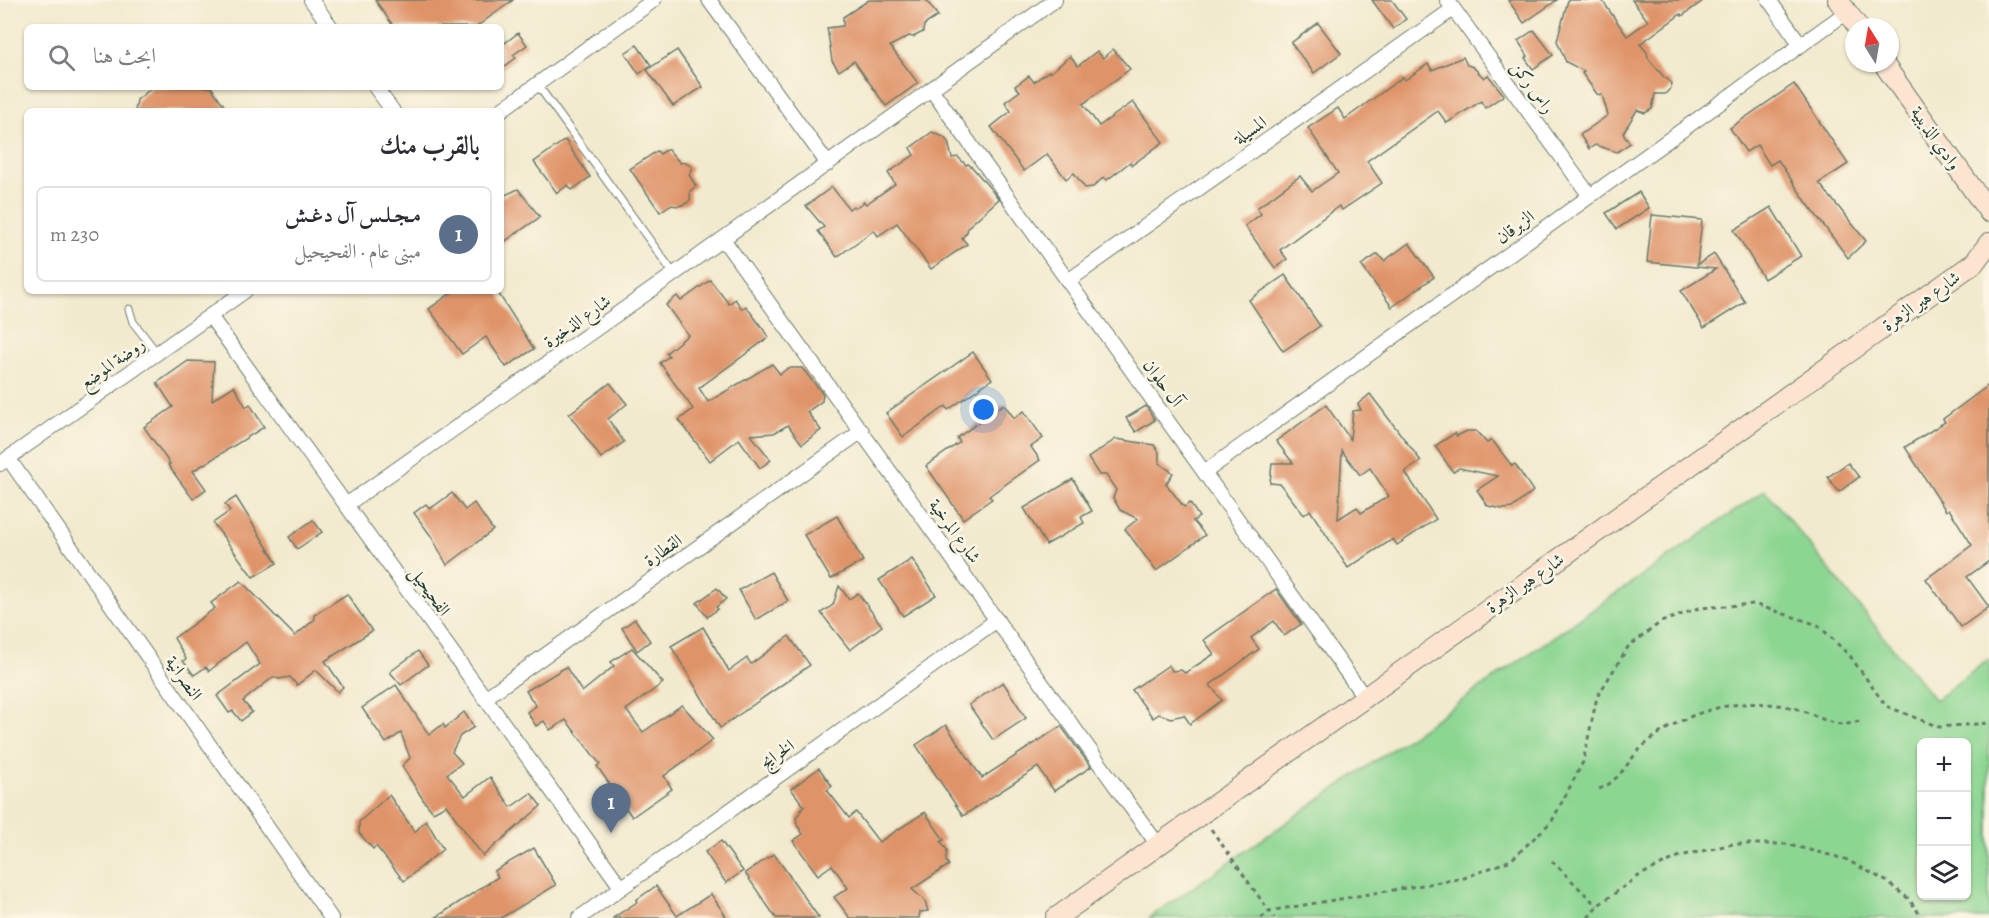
<!DOCTYPE html>
<html lang="ar">
<head>
<meta charset="utf-8">
<style>
  :root { --surface:#fff; --page:#f7f7f7; --text:#2b2b33; --muted:#7c7c81; --line:#e1e1e2; --accent:#b5179e }
  body { margin:0; font-family:Alegreya,Amiri,serif; background:var(--page); color:var(--text); direction:rtl }
  .controls { position:absolute; right:18px; bottom:18px; display:grid; overflow:hidden; border-radius:9px; box-shadow:0 2px 4px #0004 }
  .controls button { width:54px; height:54px; display:grid; place-items:center; padding:0; border:0; border-bottom:2px solid var(--line); background:var(--surface); color:var(--text); font:30px sans-serif }
  .compass { position:absolute; left:1845px; top:18px; width:54px; height:54px; border-radius:50%; background:var(--surface); box-shadow:0 2px 4px #0004; rotate:349deg }
  .you { position:absolute; left:984px; top:410px; width:21px; height:21px; margin:-15px; border:4px solid #fff; border-radius:50%; background:#1a73e8; box-shadow:0 0 0 9px #1a73e833 }
  .badge { display:grid; place-items:center; width:39px; height:39px; border-radius:50%; background:var(--accent); color:#fff; font-size:20px; font-weight:700 }
  .pin { position:absolute; translate:-50% -50px; filter:drop-shadow(0 2px 3px #0008) }
  .pin::after { content:''; position:absolute; top:32px; width:21px; height:18px; background:inherit; clip-path:polygon(0 0,100% 0,50% 100%) }
  .list { margin:0; padding:0; list-style:none }
  h2 { display:flex; justify-content:space-between; align-items:center; height:78px; margin:0; padding:0 24px; font-size:26px }
  h2 small { font-size:20px; font-weight:400; color:var(--muted) }
  .list li { display:grid; grid-template-columns:39px 1fr auto; gap:18px; align-items:center; box-sizing:border-box; height:96px; margin:0 12px 12px; padding:0 12px; border:2px solid var(--line); border-radius:9px }
  .list b { display:block; font-size:22px; white-space:nowrap }
  .list p { margin:0; font-size:20px; white-space:nowrap; color:var(--muted) }
  .list em { font-size:20px; font-style:normal; color:var(--muted) }
  .icon { flex:none; width:33px; height:33px; fill:none; stroke:currentColor; stroke-width:2; stroke-linecap:round; stroke-linejoin:round }
  .map { position:relative; flex:none; width:1989px; height:918px; overflow:hidden; direction:ltr }
  .search { position:absolute; background:var(--surface); box-shadow:0 2px 4px #0004; left:24px; top:24px; width:480px; height:66px; display:flex; align-items:center; gap:15px; box-sizing:border-box; padding:0 21px; border-radius:9px; color:var(--muted); font-size:22px }
  .panel { position:absolute; background:var(--surface); box-shadow:0 2px 4px #0004; left:24px; top:108px; width:480px; height:186px; border-radius:9px; direction:rtl }
  .map>svg:first-child { display:block }
  .green { fill:#8cd692; stroke:#568a63; stroke-width:1.5; fill-rule:evenodd }
  .building { fill:#df9368; fill-rule:evenodd }
  .lines { fill:none; stroke-linecap:round; stroke-linejoin:round }
  .lane-casing { stroke:#687a6a; stroke-width:9 }
  .street-casing { stroke:#687a6a; stroke-width:16 }
  .secondary-casing { stroke:#687a6a; stroke-width:22 }
  .path { stroke:#687a6a; stroke-width:3; stroke-dasharray:4.5 4.5; stroke-linecap:butt }
  .lane { stroke:#fff; stroke-width:7 }
  .street { stroke:#fff; stroke-width:14 }
  .secondary { stroke:#fde4d1; stroke-width:20 }
  .labels { text-anchor:middle; dominant-baseline:central; stroke-width:5; stroke-linejoin:round; paint-order:stroke }
  .street-label { font-size:18px; fill:#1f3d34; stroke:#fcf5e5 }
</style>
</head>
<body>
<div class="map">
<svg width="1989" height="918" viewBox="0 0 1989 918">
  <rect width="100%" height="100%" fill="#fcf5e5"/>
  <filter id="ink" filterUnits="userSpaceOnUse"><feTurbulence type="fractalNoise" baseFrequency=".0167" numOctaves="2"/><feDisplacementMap in="SourceGraphic" scale="12" xChannelSelector="R" yChannelSelector="G"/><feConvolveMatrix kernelMatrix="1 2 1 2 8 2 1 2 1" color-interpolation-filters="sRGB"/></filter>
  <filter id="wash" filterUnits="userSpaceOnUse"><feTurbulence type="fractalNoise" baseFrequency=".008" numOctaves="4" result="noise"/><feDisplacementMap in="SourceGraphic" scale="24" xChannelSelector="R" yChannelSelector="G"/><feGaussianBlur stdDeviation="1.35" result="paint"/><feColorMatrix in="noise" values="0 0 0 0 0 0 0 0 0 0 0 0 0 0 0 0 0 1.4 0 .05"/><feComposite in="paint" operator="in"/></filter>
  <g filter="url(#wash)">
    <rect width="100%" height="100%" fill="#f1eace"/>
    <path class="green" d="M1765,490l170,210 54,-41v259h-840zM1922,742h44v154h-44z"/>
    <g id="blocks">
      <g class="building">
        <polygon points="375,0 513,0 476,27 394,27"/>
        <polygon points="869,0 926,0 938,16 924,25 923,32 913,37 909,36 890,46 918,83 886,106 854,61 839,71 832,61 829,40 827,28 843,26 843,17"/>
        <polygon points="1372,0 1392,0 1406,19 1393,29"/>
        <polygon points="1508,0 1557,0 1524,23"/>
        <polygon points="1568,0 1602,0 1627,36 1648,21 1632,0 1704,0 1682,16 1681,14 1640,44 1647,52 1648,58 1663,76 1672,83 1671,88 1665,94 1655,94 1652,109 1645,113 1637,110 1623,133 1630,143 1617,152 1595,145 1589,149 1580,135 1608,115 1602,95 1597,94 1582,73 1584,71 1566,62 1557,41"/>
        <polygon points="1318,23 1341,53 1314,73 1291,43"/>
        <polygon points="1534,30 1553,55 1533,69 1525,58 1528,56 1518,41"/>
        <polygon points="518,33 527,45 513,55 516,58 501,69 501,37 505,43"/>
        <polygon points="637,45 651,65 639,74 625,53"/>
        <polygon points="1113,49 1130,69 1083,104 1099,126 1133,102 1163,142 1132,165 1130,162 1107,180 1104,177 1093,187 1085,188 1074,173 1066,179 1047,154 1024,171 991,127 1011,111 1005,102 1020,91 1015,86 1029,76 1034,82 1049,71 1050,73 1070,56 1078,66 1097,51 1103,58"/>
        <polygon points="677,50 703,87 673,106 647,70"/>
        <polygon points="1463,57 1467,65 1473,67 1484,78 1488,75 1504,95 1485,108 1481,101 1447,123 1438,111 1367,161 1382,183 1342,210 1339,206 1280,250 1287,259 1275,268 1245,226 1261,214 1257,208 1300,176 1312,191 1338,173 1308,128 1338,108 1345,119 1403,77 1405,80 1428,64 1432,70"/>
        <polygon points="1794,84 1848,164 1819,183 1866,241 1848,258 1807,203 1778,160 1770,165 1757,145 1746,152 1730,128"/>
        <polygon points="153,87 211,87 228,111 135,111 137,100"/>
        <polygon points="932,132 944,137 948,142 952,158 958,157 966,165 968,164 973,168 999,199 968,227 967,232 962,238 967,244 931,269 897,223 878,236 874,230 837,257 818,231 824,227 806,206 832,187 849,209 853,206 855,208 864,202 866,204 895,184 888,173 914,155 910,148"/>
        <polygon points="565,140 590,177 572,190 568,185 557,193 534,162"/>
        <polygon points="668,149 680,163 685,162 692,167 689,175 696,186 690,191 690,200 687,203 679,206 670,205 660,212 630,169 657,151 660,154"/>
        <polygon points="518,189 540,217 501,244 501,197"/>
        <polygon points="1639,192 1649,208 1617,229 1606,213"/>
        <polygon points="1771,207 1801,256 1764,279 1734,230"/>
        <polygon points="1652,215 1702,220 1697,265 1714,254 1745,302 1704,328 1681,291 1716,269 1647,262"/>
        <polygon points="1409,243 1434,277 1392,307 1361,265 1378,254 1384,261"/>
        <polygon points="1285,275 1320,326 1283,351 1249,300"/>
        <polygon points="710,280 729,304 735,299 742,309 746,306 769,337 699,388 708,402 772,364 780,374 788,368 802,368 823,394 822,401 807,412 821,430 802,444 788,425 774,433 751,435 771,460 760,468 739,439 710,461 679,420 693,409 660,363 669,356 666,353 688,335 666,305 677,296 681,301"/>
        <polygon points="454,291 497,291 534,349 506,367 486,337 462,354 429,309"/>
        <polygon points="973,352 992,379 948,410 946,406 903,437 886,413"/>
        <polygon points="188,361 214,362 212,400 234,386 246,407 250,404 264,427 193,471 206,489 193,499 168,465 170,464 144,427 173,407 157,383"/>
        <polygon points="610,383 627,404 608,419 624,442 601,458 569,414"/>
        <polygon points="1989,385 1989,561 1967,577 1989,607 1961,627 1926,579 1972,545 1949,509 1946,511 1905,447 1945,422 1943,419"/>
        <path d="M1370,394l51,67 -16,11 31,47 -39,26 -4,-6 -45,29 -38,-58 -6,5 -24,-31 -10,-1 2,-20h21l-17,-22 50,-36 24,34 3,-28 8,-1 -3,-6zM1342,451l18,24 10,-7 19,28 -28,17 -4,-6 -19,12z"/>
        <polygon points="1004,404 1014,418 1024,411 1043,438 1031,447 1040,460 989,496 992,499 963,519 926,466 960,442 957,438"/>
        <polygon points="1146,406 1155,420 1136,432 1126,418"/>
        <polygon points="1467,431 1476,431 1487,443 1492,440 1512,466 1515,464 1533,491 1512,508 1503,509 1488,506 1477,490 1498,476 1459,468 1453,472 1435,446 1455,433 1457,436"/>
        <polygon points="1116,439 1154,445 1159,452 1159,463 1173,473 1166,484 1184,507 1190,503 1199,517 1193,521 1205,535 1156,571 1125,529 1138,519 1120,510 1113,498 1116,490 1106,475 1099,475 1088,458"/>
        <polygon points="1848,463 1859,477 1839,492 1828,477"/>
        <polygon points="1073,479 1092,511 1081,517 1084,523 1046,545 1024,508"/>
        <polygon points="452,493 465,510 474,503 493,530 447,565 431,536 414,513 426,504 430,509"/>
        <polygon points="236,497 277,563 253,577 213,523 230,511 225,504"/>
        <polygon points="837,516 863,561 831,579 804,535"/>
        <polygon points="313,520 322,532 297,549 289,537"/>
        <polygon points="912,559 936,595 903,616 879,580"/>
        <polygon points="771,572 788,601 756,620 739,590"/>
        <polygon points="241,581 295,636 315,619 314,615 347,594 372,631 325,661 343,687 338,692 316,670 297,685 290,677 279,679 273,677 243,701 252,712 241,721 233,711 229,713 217,696 260,664 246,642 209,671 206,667 194,675 183,661 186,659 174,638 215,608 211,603"/>
        <polygon points="839,586 849,599 858,593 882,626 850,650 821,613 833,605"/>
        <polygon points="717,588 726,599 716,607 718,609 707,617 697,603"/>
        <polygon points="1276,589 1301,624 1284,636 1274,621 1251,638 1259,649 1210,685 1222,700 1190,724 1184,715 1171,718 1159,714 1153,718 1132,690 1169,665 1172,671 1181,670 1185,673 1214,654 1204,640"/>
        <polygon points="635,619 650,641 637,651 622,628"/>
        <polygon points="703,627 729,671 747,658 751,664 789,636 810,665 720,728 671,646"/>
        <polygon points="632,648 663,683 626,710 643,732 682,705 713,740 664,776 672,789 632,817 597,766 600,764 566,720 550,730 544,721 536,726 527,712 536,706 526,691 566,667 582,692 614,666 611,662"/>
        <polygon points="418,651 428,665 401,685 390,672"/>
        <polygon points="1003,682 1026,718 993,740 969,705"/>
        <polygon points="396,685 429,735 443,724 445,728 464,712 474,727 460,736 452,752 462,763 447,774 465,796 490,777 511,807 531,793 541,806 483,856 446,805 433,812 424,801 402,766 410,758 401,733 386,743 362,708"/>
        <polygon points="946,725 982,778 1061,726 1091,767 1054,791 1038,767 963,816 916,745"/>
        <polygon points="819,768 832,786 827,790 849,818 856,812 879,842 925,812 944,840 941,842 947,850 946,861 949,865 912,889 925,901 928,911 920,912 919,918 850,918 834,897 848,888 832,865 818,875 793,841 803,834 797,825 796,818 804,806 791,789"/>
        <polygon points="389,795 415,832 426,820 443,849 404,881 376,846 373,849 359,833 359,822"/>
        <polygon points="721,841 743,871 726,883 705,852"/>
        <polygon points="534,848 556,885 501,918 435,918 498,877 494,871"/>
        <polygon points="774,854 803,895 819,918 776,918 745,873"/>
        <polygon points="656,886 677,916 711,894 727,918 613,918 637,902 636,900"/>
      </g>
    </g>
  </g>
  <g filter="url(#ink)">
    <use href="#blocks" fill-opacity="0" stroke="#687a6a" stroke-width="1.5"/>
    <g class="lines">
      <defs>
        <g id="lane">
          <polyline points="537,84 674,274"/>
          <polyline points="129,309 133,322 157,353"/>
        </g>
        <g id="street">
          <polyline points="311,0 331,27"/>
          <polyline points="709,0 828,164"/>
          <polyline points="1447,0 1590,196"/>
          <polyline points="1769,0 1801,45"/>
          <polyline points="375,87 393,111"/>
          <polyline points="931,89 1365,698"/>
          <polyline points="500,111 654,0"/>
          <polyline points="723,239 1158,845"/>
          <polyline points="1068,281 1453,9"/>
          <polyline points="210,316 621,887"/>
          <polyline points="8,458 331,918"/>
          <polyline points="0,464 245,291"/>
          <polyline points="1205,472 1847,12"/>
          <polyline points="346,505 674,274 1055,0"/>
          <polyline points="485,698 862,431"/>
          <polyline points="579,918 997,620"/>
        </g>
        <g id="secondary">
          <polyline points="1838,0 1858,27"/>
          <polyline points="1883,63 1989,212"/>
          <polyline points="1056,918 1974,263 1989,243"/>
        </g>
      </defs>
      <use href="#lane" class="lane-casing"/>
      <use href="#street" class="street-casing"/>
      <use href="#secondary" class="secondary-casing"/>
      <g class="path">
        <path d="M1599,789c20,-7 28,-27 42,-41 22,-20 48,-33 76,-40 25,-6 52,-6 77,0 24,6 40,23 65,13"/>
        <polyline points="1211,829 1274,918"/>
        <polyline points="1552,861 1597,906"/>
        <polyline points="1261,918 1269,911 1464,878 1511,860 1552,821 1583,762 1597,697 1628,647 1661,622 1699,608 1754,604 1818,625 1850,656 1886,706 1939,727 1989,723"/>
        <polyline points="1409,918 1409,917"/>
        <polyline points="1588,918 1597,906 1640,875 1680,856 1733,844 1786,844 1845,859 1886,881 1909,899 1922,918"/>
      </g>
      <use href="#lane" class="lane"/>
      <use href="#street" class="street"/>
      <use href="#secondary" class="secondary"/>
    </g>
  </g>
  <g class="labels">
    <g class="street-label">
      <text transform="translate(1533 87) rotate(54)">راس ركن</text>
      <text transform="translate(1250 130) rotate(-35)">المسيلة</text>
      <text transform="translate(1936 138) rotate(55)">وادي الذيبية</text>
      <text transform="translate(1515 227) rotate(-36)">الزبرقان</text>
      <text transform="translate(1921 301) rotate(-35)">شارع هير الزهرة</text>
      <text transform="translate(577 321) rotate(-35)">شارع الذخيرة</text>
      <text transform="translate(112 363) rotate(-35)">روضة الموضع</text>
      <text transform="translate(1163 383) rotate(54)">آل حلوان</text>
      <text transform="translate(955 531) rotate(54)">شارع المرخية</text>
      <text transform="translate(663 550) rotate(-35)">القطارة</text>
      <text transform="translate(1525 583) rotate(-35)">شارع هير الزهرة</text>
      <text transform="translate(430 591) rotate(54)">الفحيحيل</text>
      <text transform="translate(184 678) rotate(55)">النصرانية</text>
      <text transform="translate(777 754) rotate(-35)">الخرايج</text>
    </g>
  </g>
</svg>
<div class="controls">
<button>+</button>
<button>−</button>
<button><svg class="icon" aria-label="layers" viewBox="0 0 24 24"><path d="M12 4l9 5-9 5-9-5zM3 14l9 5 9-5"/></svg></button>
</div>
<svg class="compass" viewBox="-18 -18 36 36"><path d="M0-13l5 13h-10z" fill="#e53935"/><path d="M0 13l5-13h-10z" fill="#7c7c81"/></svg>
<div class="you"></div>
<div class="pin badge" style="left:611px;top:833px;background:#5c6f8a">1</div>
<div class="search"><svg class="icon" aria-label="search" viewBox="0 0 24 24"><circle cx="10" cy="10" r="6"/><path d="M15 15l6 6"/></svg>ابحث هنا</div>
<section class="panel">
<h2>بالقرب منك<small></small></h2>
<ul class="list">
<li><span class="badge" style="background:#5c6f8a">1</span><div><b>مـجـلـس آل دغـش</b><p>مبنى عام · الفحيحيل</p></div><em>230 m</em></li>
</ul>
</section>
</div>
</body>
</html>
